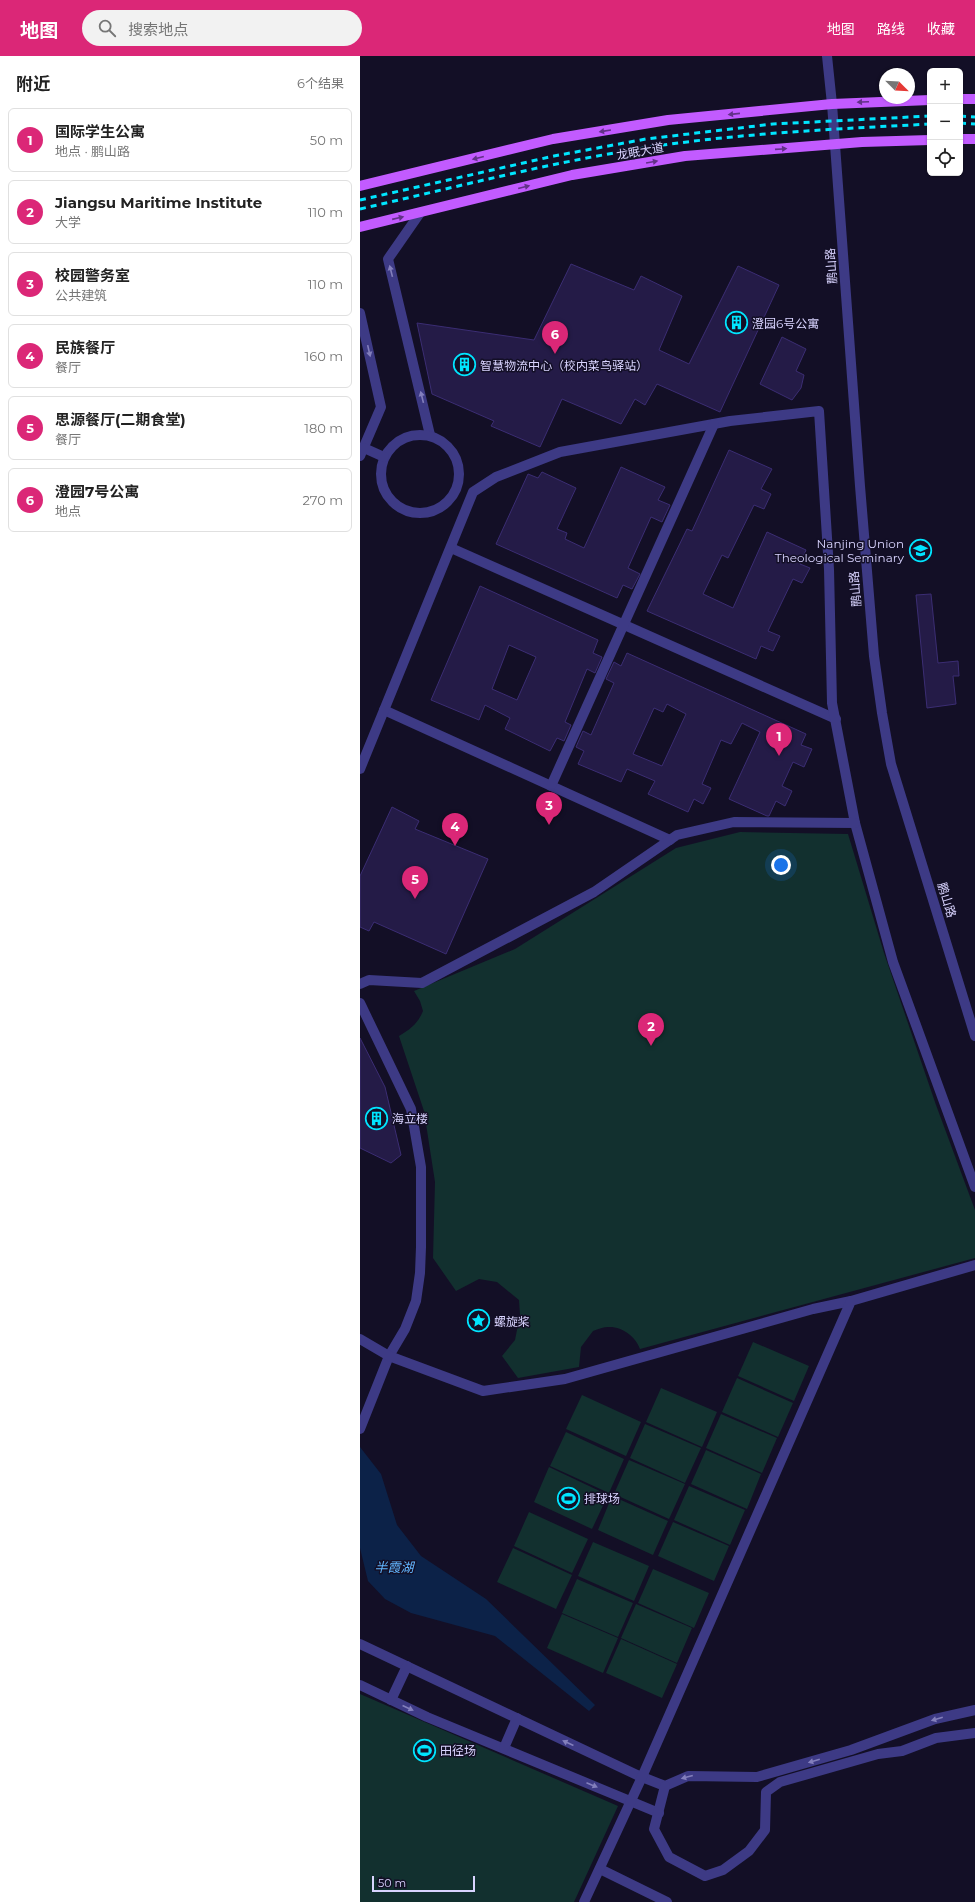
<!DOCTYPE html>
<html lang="zh">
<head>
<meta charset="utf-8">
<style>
  :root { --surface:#fff; --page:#f2f2f2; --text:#222; --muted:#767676; --line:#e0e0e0; --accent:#db2777 }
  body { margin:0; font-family:Montserrat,"Noto Sans SC",sans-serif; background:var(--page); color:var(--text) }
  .controls { position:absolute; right:12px; top:12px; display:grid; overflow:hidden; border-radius:6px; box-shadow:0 1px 3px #0004 }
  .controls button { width:36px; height:36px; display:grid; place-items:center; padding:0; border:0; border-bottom:1px solid var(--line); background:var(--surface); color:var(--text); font:20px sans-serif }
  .compass { position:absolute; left:519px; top:12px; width:36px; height:36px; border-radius:50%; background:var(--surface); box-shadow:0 1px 3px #0004; rotate:114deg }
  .scale { position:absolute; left:12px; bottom:10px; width:103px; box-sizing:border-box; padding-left:4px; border:2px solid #d9d4ff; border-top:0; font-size:11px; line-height:14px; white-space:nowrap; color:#d9d4ff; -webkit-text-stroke:3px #130f26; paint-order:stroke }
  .you { position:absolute; left:421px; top:809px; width:14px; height:14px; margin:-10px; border:3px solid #fff; border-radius:50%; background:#1a73e8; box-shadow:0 0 0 6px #1a73e833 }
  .badge { display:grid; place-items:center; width:26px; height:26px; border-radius:50%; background:var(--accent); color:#fff; font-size:13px; font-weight:700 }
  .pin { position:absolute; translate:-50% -33px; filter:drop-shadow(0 1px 2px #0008) }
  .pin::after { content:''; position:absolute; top:21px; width:14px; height:12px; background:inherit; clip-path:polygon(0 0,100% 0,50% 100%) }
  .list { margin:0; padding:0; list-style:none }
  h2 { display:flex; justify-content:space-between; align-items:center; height:52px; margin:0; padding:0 16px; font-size:17px }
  h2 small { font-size:13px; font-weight:400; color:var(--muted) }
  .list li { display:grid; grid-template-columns:26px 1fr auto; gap:12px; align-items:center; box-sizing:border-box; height:64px; margin:0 8px 8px; padding:0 8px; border:1px solid var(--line); border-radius:6px }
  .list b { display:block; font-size:15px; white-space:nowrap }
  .list p { margin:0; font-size:13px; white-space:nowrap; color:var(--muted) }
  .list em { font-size:13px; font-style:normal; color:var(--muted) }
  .icon { flex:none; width:22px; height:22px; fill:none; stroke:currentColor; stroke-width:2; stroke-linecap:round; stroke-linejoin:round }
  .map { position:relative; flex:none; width:615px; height:1846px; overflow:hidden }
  header { display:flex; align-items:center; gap:24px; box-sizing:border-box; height:56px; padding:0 20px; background:var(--accent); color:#fff }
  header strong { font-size:19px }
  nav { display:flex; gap:22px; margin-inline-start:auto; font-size:14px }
  .search { width:280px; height:36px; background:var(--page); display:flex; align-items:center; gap:10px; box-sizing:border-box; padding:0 14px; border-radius:22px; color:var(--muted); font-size:15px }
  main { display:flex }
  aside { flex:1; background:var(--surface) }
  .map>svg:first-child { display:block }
  .green { fill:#12302f }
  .water { fill:#0c2248 }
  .building { fill:#241b47; stroke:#3b2d73; fill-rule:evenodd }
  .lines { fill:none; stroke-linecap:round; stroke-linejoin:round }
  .minor { stroke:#3d3a85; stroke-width:10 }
  .tertiary { stroke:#3d3a85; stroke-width:10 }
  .primary { stroke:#c25bff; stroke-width:10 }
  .rail { stroke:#00e5ff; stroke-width:3; stroke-dasharray:6 5; stroke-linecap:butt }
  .oneway { fill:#623188 }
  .oneway2 { fill:#837fbc }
  .labels { text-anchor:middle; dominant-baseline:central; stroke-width:3; stroke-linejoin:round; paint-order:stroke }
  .street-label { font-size:12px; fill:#d9d4ff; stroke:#130f26 }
  .poi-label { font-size:12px; fill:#d9d4ff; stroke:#130f26; text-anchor:start }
  .water-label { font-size:13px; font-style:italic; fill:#62b6ff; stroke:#130f26 }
</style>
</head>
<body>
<header>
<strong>地图</strong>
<div class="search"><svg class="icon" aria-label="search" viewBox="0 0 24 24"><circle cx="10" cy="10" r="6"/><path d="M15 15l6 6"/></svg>搜索地点</div>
<nav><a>地图</a><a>路线</a><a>收藏</a></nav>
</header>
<main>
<aside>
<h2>附近<small>6个结果</small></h2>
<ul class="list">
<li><span class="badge">1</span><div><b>国际学生公寓</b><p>地点 · 鹏山路</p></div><em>50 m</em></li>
<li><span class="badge">2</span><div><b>Jiangsu Maritime Institute</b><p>大学</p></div><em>110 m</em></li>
<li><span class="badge">3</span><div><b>校园警务室</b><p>公共建筑</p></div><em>110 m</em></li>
<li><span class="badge">4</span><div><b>民族餐厅</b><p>餐厅</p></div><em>160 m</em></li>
<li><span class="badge">5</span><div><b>思源餐厅(二期食堂)</b><p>餐厅</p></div><em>180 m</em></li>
<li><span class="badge">6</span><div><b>澄园7号公寓</b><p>地点</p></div><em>270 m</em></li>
</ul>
</aside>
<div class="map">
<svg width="615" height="1846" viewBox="0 0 615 1846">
  <rect width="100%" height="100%" fill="#130f26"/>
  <g class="green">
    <path d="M380,776l108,2 36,119 52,152 39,105v48l-335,91c-4,-12 -18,-23 -32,-22 -4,0 -10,2 -15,4l-12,16 -2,20 -61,11 -16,-22 13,-16 5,-25 -1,-15 -22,-18 -18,-3 -23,12 -23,-33 2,-76 -11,-71 -25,-75c12,-7 19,-13 24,-25l-3,-10 -6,-10 101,-42 161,-101z"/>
    <polygon points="393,1286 449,1310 434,1345 378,1320"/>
    <polygon points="377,1322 433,1347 418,1381 362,1356"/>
    <polygon points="301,1332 357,1356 342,1391 286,1366"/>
    <polygon points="222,1339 281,1366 266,1400 206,1373"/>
    <polygon points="361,1358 417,1382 402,1417 346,1392"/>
    <polygon points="285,1368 341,1392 325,1427 270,1402"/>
    <polygon points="206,1376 264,1403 249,1437 190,1410"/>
    <polygon points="346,1394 401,1418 387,1453 331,1428"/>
    <polygon points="269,1404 325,1428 309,1463 254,1438"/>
    <polygon points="189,1411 248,1439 232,1473 174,1446"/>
    <polygon points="329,1430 385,1454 370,1489 314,1464"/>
    <polygon points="252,1440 308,1465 293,1499 238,1474"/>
    <polygon points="169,1456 228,1483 212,1517 154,1490"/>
    <polygon points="313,1466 369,1490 354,1525 298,1500"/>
    <polygon points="233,1486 289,1510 274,1545 218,1520"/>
    <polygon points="153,1492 212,1519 196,1553 137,1526"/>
    <polygon points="293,1513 349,1537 334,1572 278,1547"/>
    <polygon points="217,1523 273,1547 258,1581 202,1557"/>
    <polygon points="276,1548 332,1572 317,1607 261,1582"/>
    <polygon points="202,1558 258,1582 243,1617 187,1592"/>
    <polygon points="261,1583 317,1608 302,1642 246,1617"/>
    <polygon points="0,1638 258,1750 214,1846 0,1846"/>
  </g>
  <polygon class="water" points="0,1391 21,1418 37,1469 61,1500 126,1543 235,1649 229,1655 135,1580 51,1557 25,1543 8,1525 0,1492"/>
  <g class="building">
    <polygon points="211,208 274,234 281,220 322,240 299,294 329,308 378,210 419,229 360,356 297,328 285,349 275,343 261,368 202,343 180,391 131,370 134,365 72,338 57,267 174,284"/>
    <polygon points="422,281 446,293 436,315 444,319 441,332 432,344 400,328"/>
    <polygon points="369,394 412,413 401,433 411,438 404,453 394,449 368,502 362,499 343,538 373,552 407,476 446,494 440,508 450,512 442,527 433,523 408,575 420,580 413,595 401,590 396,603 287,555 327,473 332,475"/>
    <polygon points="261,411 305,431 298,444 310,449 302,466 291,461 268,512 280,518 272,533 263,529 257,542 136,488 168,418 178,422 182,416 216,432 197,473 207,477 205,483 224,492"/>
    <path d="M120,530l118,54 -5,13 9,4 -7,16 -8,-4 -22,53 6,3 -7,16 -7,-3 -7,13 -45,-22 5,-11 -25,-13 -6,15 -48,-20zM149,589l27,12 -19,43 -25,-11z"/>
    <polygon points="571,538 578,607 598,605 599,620 593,620 596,648 567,652 556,539"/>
    <path d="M267,597l179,81 -5,11 11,4 -8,18 -11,-5 -11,24 10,5 -7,15 -9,-5 -7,15h-2l-38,-17 31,-67 -18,-9 -11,21 -10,-4 -19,44 9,4 -8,16 -9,-5 -6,13 -40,-18 7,-13 -28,-12 -6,13 -43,-18 6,-13 -8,-4 7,-16 8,4 23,-52 -8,-4 8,-17 7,4zM307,648l19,10 -24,52 -29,-12 21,-46 9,4z"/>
    <polygon points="32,751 59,765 55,773 128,803 86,898 14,866 9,875 0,871 0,820"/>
    <polygon points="0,982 25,1031 41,1099 31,1107 0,1092"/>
  </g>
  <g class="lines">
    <g class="minor">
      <polyline points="60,157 28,203 70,379"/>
      <polyline points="0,257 21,351 0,400"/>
      <circle cx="60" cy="418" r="39"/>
      <polyline points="4,392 24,401"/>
      <polyline points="91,492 476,663"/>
      <polyline points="24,654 310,784"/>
      <polyline points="0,713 113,436 136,421 200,396 370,365 459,355 469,513 472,647 495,767 533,906 615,1131"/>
      <polyline points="191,730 354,368"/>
      <polyline points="0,928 9,924 62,927 234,836 317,779 374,766 495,767"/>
      <polyline points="0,947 51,1053 61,1111 61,1191 60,1217 56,1245 45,1273 29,1300 0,1373"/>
      <polyline points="0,1283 29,1300 123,1335 205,1323 453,1253 491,1245"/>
      <polyline points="0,1588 277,1719 305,1730 328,1720 397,1721 491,1694 575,1663 615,1654"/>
      <polyline points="0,1629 67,1661 299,1757"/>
      <polyline points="31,1644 47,1610"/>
      <polyline points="144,1692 157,1662"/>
      <polyline points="305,1730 294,1773 309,1801 345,1820 363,1814 389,1795 405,1774 406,1736 420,1726 518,1698 542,1695 576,1682 615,1677"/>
      <polyline points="240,1813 307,1846"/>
      <polyline points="224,1846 282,1721 491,1245 615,1209"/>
    </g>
    <polyline class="tertiary" points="467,0 472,48 500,430 514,600 522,657 531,708 615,980"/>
    <g class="primary">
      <polyline points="600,43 615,43"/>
      <polyline points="600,83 615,83"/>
      <polyline points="0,130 193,83 308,64 472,48 570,44"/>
      <polyline points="0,171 212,119 325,100 502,86 570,84"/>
    </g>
    <g class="rail">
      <polyline points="600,60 615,61"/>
      <polyline points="600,67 615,68"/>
      <polyline points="0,144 194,100 286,83 413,68 570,60"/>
      <path d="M0,153c96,-22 192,-47 290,-62 93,-14 186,-18 280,-23"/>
    </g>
  </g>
  <defs><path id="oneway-solid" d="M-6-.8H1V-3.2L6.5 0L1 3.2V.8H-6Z"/></defs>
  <g class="oneway">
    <use href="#oneway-solid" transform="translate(503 46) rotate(178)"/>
    <use href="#oneway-solid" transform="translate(374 58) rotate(174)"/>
    <use href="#oneway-solid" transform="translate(245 75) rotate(171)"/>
    <use href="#oneway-solid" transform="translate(421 93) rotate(-4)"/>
    <use href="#oneway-solid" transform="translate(118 102) rotate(166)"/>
    <use href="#oneway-solid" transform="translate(292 106) rotate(-10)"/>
    <use href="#oneway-solid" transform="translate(164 131) rotate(-14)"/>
    <use href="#oneway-solid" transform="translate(38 162) rotate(-13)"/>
  </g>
  <g class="oneway2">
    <use href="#oneway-solid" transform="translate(31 215) rotate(-104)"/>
    <use href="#oneway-solid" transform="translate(9 295) rotate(77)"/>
    <use href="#oneway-solid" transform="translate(62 341) rotate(-104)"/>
    <use href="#oneway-solid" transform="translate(48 1652) rotate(25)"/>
    <use href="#oneway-solid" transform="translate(577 1663) rotate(164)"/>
    <use href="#oneway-solid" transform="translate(208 1687) rotate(-155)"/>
    <use href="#oneway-solid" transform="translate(454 1705) rotate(164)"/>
    <use href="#oneway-solid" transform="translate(327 1721) rotate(165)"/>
    <use href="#oneway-solid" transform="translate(232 1729) rotate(23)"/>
  </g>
  <defs>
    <symbol id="building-ring" viewBox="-11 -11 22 22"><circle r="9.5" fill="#130f26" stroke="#00e5ff" stroke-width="1.5"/><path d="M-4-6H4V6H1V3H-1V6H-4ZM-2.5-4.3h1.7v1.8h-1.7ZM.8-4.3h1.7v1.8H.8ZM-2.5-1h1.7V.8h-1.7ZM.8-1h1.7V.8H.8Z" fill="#00e5ff"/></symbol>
    <symbol id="university-ring" viewBox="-11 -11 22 22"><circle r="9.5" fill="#130f26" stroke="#00e5ff" stroke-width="1.5"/><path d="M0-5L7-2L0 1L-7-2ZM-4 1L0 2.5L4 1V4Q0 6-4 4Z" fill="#00e5ff"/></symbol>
    <symbol id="sight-ring" viewBox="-11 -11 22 22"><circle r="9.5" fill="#130f26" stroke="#00e5ff" stroke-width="1.5"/><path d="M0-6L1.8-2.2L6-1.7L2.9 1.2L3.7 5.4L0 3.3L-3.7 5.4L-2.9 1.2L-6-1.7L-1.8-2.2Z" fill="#00e5ff"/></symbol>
    <symbol id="stadium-ring" viewBox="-11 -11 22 22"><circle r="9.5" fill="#130f26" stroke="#00e5ff" stroke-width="1.5"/><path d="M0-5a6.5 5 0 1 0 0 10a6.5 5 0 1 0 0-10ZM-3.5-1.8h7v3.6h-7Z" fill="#00e5ff"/></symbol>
  </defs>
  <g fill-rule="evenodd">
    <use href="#building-ring" x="364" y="254" width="25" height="25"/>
    <use href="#building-ring" x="92" y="296" width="25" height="25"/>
    <use href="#university-ring" x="548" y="482" width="25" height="25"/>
    <use href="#building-ring" x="4" y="1050" width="25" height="25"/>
    <use href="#sight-ring" x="106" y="1252" width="25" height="25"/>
    <use href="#stadium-ring" x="196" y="1430" width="25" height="25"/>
    <use href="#stadium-ring" x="52" y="1682" width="25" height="25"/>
  </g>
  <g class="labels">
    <g class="street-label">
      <text transform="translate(280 95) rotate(-10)">龙眠大道</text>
      <text transform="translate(471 210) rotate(-94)">鹏山路</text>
      <text transform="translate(495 533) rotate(-95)">鹏山路</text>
      <text transform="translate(587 844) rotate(73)">鹏山路</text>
    </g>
    <g class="poi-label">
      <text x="392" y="267">澄园6号公寓</text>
      <text x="120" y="309">智慧物流中心（校内菜鸟驿站）</text>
      <text x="544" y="487" text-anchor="end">Nanjing Union<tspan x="544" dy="14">Theological Seminary</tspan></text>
      <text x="32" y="1062">海立楼</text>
      <text x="134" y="1265">螺旋桨</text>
      <text x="224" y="1442">排球场</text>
      <text x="80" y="1694">田径场</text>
    </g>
    <g class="water-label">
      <text x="34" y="1511">半霞湖</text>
    </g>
  </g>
</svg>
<div class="controls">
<button>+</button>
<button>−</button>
<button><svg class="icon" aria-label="locate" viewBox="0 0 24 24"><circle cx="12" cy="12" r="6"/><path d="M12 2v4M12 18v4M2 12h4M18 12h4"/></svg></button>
</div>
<svg class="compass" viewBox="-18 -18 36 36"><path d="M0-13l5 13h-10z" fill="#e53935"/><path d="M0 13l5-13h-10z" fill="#767676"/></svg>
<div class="scale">50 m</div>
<div class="you"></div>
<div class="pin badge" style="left:419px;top:700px">1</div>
<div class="pin badge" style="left:291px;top:990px">2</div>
<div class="pin badge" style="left:189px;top:769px">3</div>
<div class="pin badge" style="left:95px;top:790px">4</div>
<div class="pin badge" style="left:55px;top:843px">5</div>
<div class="pin badge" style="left:195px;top:298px">6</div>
</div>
</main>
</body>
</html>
